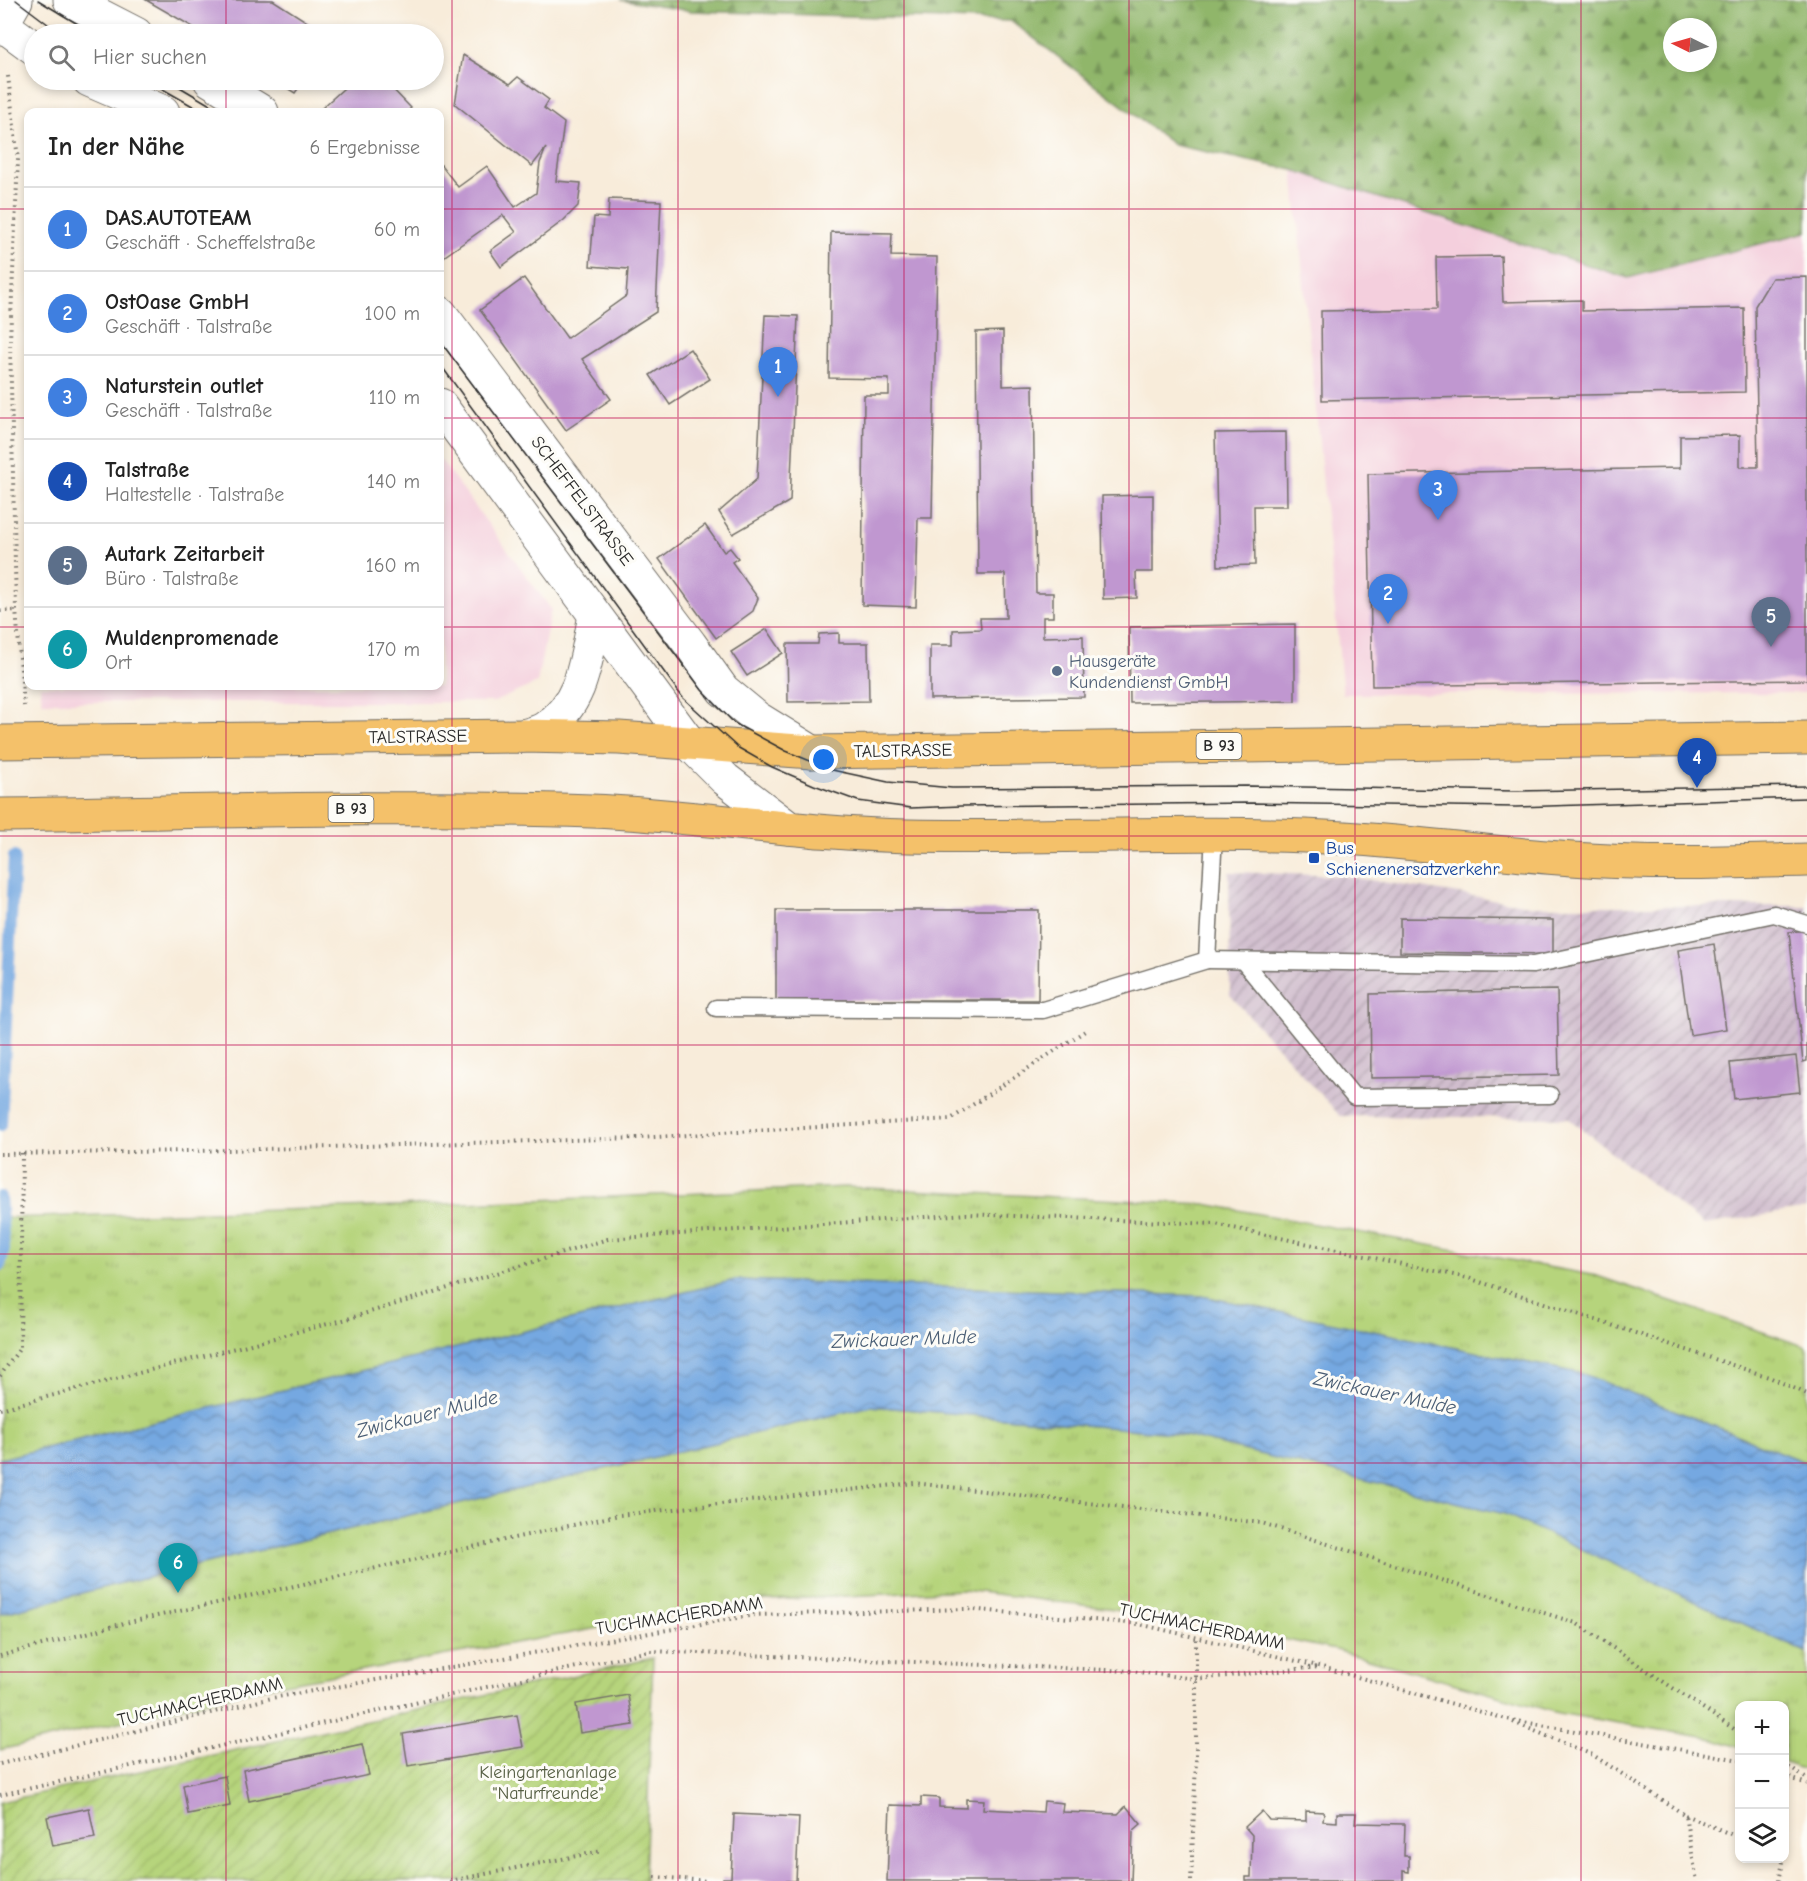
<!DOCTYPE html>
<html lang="de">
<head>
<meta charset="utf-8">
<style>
  :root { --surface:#fff; --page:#f6f6f6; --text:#222; --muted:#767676; --line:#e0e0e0; --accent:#db2777 }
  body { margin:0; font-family:"Comic Neue",sans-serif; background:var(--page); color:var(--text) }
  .controls { position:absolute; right:18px; bottom:18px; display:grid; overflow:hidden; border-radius:12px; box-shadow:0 3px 9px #0003 }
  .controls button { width:54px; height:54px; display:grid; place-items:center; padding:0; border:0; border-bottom:2px solid var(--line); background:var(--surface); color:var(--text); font:30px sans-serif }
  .compass { position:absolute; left:1663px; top:18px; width:54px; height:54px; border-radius:50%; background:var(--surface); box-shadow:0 3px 9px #0003; rotate:275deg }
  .you { position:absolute; left:824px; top:760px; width:21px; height:21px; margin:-15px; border:4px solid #fff; border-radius:50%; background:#1a73e8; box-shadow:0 0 0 9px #1a73e833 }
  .badge { display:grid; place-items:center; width:39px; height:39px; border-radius:50%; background:var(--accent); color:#fff; font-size:20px; font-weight:700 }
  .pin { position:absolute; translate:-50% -50px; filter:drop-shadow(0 2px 3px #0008) }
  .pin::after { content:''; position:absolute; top:32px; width:21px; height:18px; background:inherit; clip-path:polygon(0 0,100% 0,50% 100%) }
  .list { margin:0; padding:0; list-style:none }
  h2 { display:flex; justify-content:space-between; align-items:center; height:78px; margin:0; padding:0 24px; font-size:26px }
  h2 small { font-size:20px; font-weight:400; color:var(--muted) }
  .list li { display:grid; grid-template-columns:39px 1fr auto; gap:18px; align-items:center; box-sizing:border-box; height:84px; padding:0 24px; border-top:2px solid var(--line) }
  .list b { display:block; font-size:22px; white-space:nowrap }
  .list p { margin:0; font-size:20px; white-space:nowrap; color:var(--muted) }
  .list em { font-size:20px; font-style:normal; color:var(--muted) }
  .icon { flex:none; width:33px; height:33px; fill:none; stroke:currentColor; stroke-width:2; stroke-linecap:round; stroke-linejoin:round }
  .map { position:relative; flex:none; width:1807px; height:1881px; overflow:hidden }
  .search { position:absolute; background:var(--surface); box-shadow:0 3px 9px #0003; left:24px; top:24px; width:420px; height:66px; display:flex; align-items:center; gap:15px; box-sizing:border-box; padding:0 21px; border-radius:33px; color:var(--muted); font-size:22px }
  .panel { position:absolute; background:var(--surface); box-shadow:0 3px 9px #0003; left:24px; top:108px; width:420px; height:582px; border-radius:12px }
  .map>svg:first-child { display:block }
  .built { fill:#f4cfdd }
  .industrial { fill:url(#industrial-furrows) }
  .grass { fill:url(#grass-tufts); stroke:#708053; stroke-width:1.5 }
  .forest { fill:url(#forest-firs); stroke:#5e704b; stroke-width:1.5; fill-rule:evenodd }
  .garden { fill:url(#garden-furrows); stroke:#708053; stroke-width:1.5 }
  .water { fill:url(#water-waves); stroke:#506a86; stroke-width:1.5 }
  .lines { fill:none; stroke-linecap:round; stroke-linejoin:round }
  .stream { stroke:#75a8e1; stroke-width:12 }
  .building { fill:#c097d0 }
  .service-casing { stroke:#736f68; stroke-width:19 }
  .minor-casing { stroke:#736f68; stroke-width:35 }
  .tertiary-casing { stroke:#736f68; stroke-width:35 }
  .primary-casing { stroke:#736f68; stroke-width:35 }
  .path { stroke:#736f68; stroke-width:4; stroke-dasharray:1.5 4.5; stroke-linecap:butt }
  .service { stroke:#fff; stroke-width:16 }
  .minor { stroke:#fff; stroke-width:33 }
  .tertiary { stroke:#fff; stroke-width:33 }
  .primary { stroke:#f4c16a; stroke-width:33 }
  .tram { stroke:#2b2b2b; stroke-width:1.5 }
  .grid { fill:none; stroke:#c2185b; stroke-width:1.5; stroke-opacity:0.55 }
  .service-dot { fill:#5c6f8a; stroke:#fdfcf7; stroke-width:2 }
  .transit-dot { fill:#1a4fb4; stroke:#fdfcf7; stroke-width:2 }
  .labels { text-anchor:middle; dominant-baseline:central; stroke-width:6; stroke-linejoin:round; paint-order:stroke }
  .shield { fill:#fdfcf7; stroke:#6a6a68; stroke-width:1.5 }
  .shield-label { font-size:16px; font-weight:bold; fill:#2b2b2b }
  .street-label { font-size:18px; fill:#2b2b2b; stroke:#fdfcf7 }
  .service-label { font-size:18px; fill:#4e5e75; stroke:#fdfcf7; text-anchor:start }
  .transit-label { font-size:18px; fill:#164399; stroke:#fdfcf7; text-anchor:start }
  .park-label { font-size:18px; fill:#555e43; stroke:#fdfcf7 }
  .water-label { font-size:20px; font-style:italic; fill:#495d74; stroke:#fdfcf7 }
</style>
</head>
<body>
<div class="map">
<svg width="1807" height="1881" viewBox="0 0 1807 1881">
  <defs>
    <pattern id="industrial-furrows" width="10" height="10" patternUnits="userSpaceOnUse" patternTransform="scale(1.5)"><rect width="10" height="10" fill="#d0bdcd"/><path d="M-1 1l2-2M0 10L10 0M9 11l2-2" fill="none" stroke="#a99aa7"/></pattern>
    <pattern id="grass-tufts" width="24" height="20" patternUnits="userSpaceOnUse" patternTransform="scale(1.5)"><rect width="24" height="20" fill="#b6d47b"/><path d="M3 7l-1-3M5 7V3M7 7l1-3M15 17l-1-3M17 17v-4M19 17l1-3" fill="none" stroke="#9db66a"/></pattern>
    <pattern id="forest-firs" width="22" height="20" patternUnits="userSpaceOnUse" patternTransform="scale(1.5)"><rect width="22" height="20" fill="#90b66b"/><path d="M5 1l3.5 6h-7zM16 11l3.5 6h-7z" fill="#769458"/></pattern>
    <pattern id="garden-furrows" width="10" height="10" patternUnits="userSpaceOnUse" patternTransform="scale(1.5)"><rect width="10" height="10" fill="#b6d47b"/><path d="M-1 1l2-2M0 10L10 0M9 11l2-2" fill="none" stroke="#9db66a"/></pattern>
    <pattern id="water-waves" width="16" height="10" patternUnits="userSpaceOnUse" patternTransform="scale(1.5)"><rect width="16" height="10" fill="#75a8e1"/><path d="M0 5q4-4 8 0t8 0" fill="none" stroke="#6089b7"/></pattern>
  </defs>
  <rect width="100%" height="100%" fill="#fdfcf7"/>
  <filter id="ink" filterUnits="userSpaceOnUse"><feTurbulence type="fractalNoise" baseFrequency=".0167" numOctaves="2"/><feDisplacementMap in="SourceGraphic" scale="12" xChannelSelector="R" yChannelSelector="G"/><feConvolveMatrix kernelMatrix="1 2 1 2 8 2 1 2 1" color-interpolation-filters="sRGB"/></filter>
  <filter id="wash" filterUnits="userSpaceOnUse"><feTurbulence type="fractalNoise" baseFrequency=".008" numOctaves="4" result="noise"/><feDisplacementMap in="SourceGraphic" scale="24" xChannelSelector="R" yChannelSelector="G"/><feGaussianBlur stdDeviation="1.35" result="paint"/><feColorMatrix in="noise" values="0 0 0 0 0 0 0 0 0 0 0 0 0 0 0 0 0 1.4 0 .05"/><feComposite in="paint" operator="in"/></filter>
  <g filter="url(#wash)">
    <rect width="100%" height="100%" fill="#f8ecda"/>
    <g class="built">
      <polygon points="1293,170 1628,278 1807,232 1807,693 1343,694"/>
      <polygon points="440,459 551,609 537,683 494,702 42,702 40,686 440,686"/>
    </g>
    <polygon class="industrial" points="1229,872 1344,876 1536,906 1807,906 1807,1208 1704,1225 1568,1118 1340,1116 1230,995"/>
    <g class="grass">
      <polygon points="846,1187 1205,1204 1597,1276 1807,1347 1807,1463 1583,1374 1202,1296 735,1280 0,1459 0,1218 347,1208"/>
      <polygon points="871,1406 1173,1433 1506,1514 1807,1653 1807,1771 1785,1763 1784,1706 1740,1706 1739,1747 1714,1739 1558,1713 1336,1650 1170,1616 963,1590 750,1601 268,1687 0,1750 0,1614 109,1586"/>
    </g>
    <path class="forest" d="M620,0h1187v232l-179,46 -335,-108 -119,-25 -163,-124 -320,-10zM1672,27h36v36h-36z"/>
    <polygon class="garden" points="653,1658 645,1881 0,1881 0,1802"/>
    <polygon class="water" points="735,1280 1202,1296 1583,1374 1807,1463 1807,1653 1505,1514 1173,1433 871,1406 109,1586 0,1614 0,1459"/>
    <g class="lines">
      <g class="stream">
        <polyline points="1,1125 14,857"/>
        <polyline points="0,1197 4,1249 0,1265"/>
      </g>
    </g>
    <g id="blocks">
      <g class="building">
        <polygon points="146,0 273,0 326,34 205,34"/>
        <polygon points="463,55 510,84 518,77 549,100 544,108 564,123 556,181 581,183 578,206 564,220 501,267 490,251 516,232 503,215 442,258 440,255 440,166 441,165 458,187 487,166 515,207 536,193 540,163 546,148 532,166 455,104"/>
        <polygon points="274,80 304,80 295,93"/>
        <polygon points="353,80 384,80 411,108 407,112 326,112 322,108"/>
        <polygon points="609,199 661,201 656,312 582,359 611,399 566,430 480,310 524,278 567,338 626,296 628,269 590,266 594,217 608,218"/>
        <polygon points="831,232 892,233 891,256 937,257 932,518 918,518 916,607 862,605 864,395 889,395 889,379 829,378"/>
        <polygon points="1501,256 1503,302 1582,300 1582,311 1744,308 1745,392 1322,400 1321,311 1437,309 1436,257"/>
        <polygon points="1807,277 1807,680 1372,686 1368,474 1680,468 1680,436 1740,435 1740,467 1758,467 1755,306 1772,278"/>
        <polygon points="765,315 798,316 790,501 733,534 719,512 757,479"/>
        <polygon points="1003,331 1003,386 1033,385 1036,593 1053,593 1053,617 1043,617 1043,637 1083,636 1084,697 930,699 930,645 953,645 953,630 981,629 980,618 1006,618 1005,574 978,574 976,332"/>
        <polygon points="690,349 710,379 670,405 650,375"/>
        <polygon points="1286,432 1287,506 1254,506 1255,565 1218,566 1215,433"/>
        <polygon points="1153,495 1153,572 1136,572 1137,598 1103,599 1102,496"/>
        <polygon points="705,525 724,552 730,548 738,558 732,562 758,598 753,611 716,638 659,559"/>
        <polygon points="1295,624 1295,701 1130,703 1129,627"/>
        <polygon points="767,629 783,653 747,676 731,652"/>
        <polygon points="839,633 839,643 868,643 869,701 788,702 787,644 818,644 819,634"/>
        <polygon points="776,910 1039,910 1038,1000 776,1000"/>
        <polygon points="1400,918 1553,920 1553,954 1400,952"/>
        <polygon points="1807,930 1807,1061 1803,1062 1789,932"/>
        <polygon points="1714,944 1726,1029 1690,1035 1678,950"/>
        <polygon points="1557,990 1559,1075 1371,1078 1370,994"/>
        <polygon points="1796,1056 1800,1092 1734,1099 1730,1063"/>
        <polygon points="628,1695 633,1725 580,1733 576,1704"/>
        <polygon points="517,1715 523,1747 408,1766 403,1734"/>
        <polygon points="362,1744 369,1775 249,1801 243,1770"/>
        <polygon points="225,1776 230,1806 188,1814 183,1785"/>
        <polygon points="921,1797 939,1798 939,1807 966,1808 966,1799 984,1800 983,1809 1043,1812 1044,1801 1063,1803 1062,1812 1118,1814 1126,1806 1141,1824 1133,1831 1131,1881 887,1881 890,1805 921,1806"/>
        <polygon points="89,1808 95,1838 53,1846 47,1817"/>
        <polygon points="1262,1811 1269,1820 1306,1821 1306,1811 1324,1812 1323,1821 1337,1822 1337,1813 1356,1813 1355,1823 1405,1824 1404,1856 1409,1856 1409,1872 1403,1871 1403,1881 1246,1881 1246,1877 1251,1877 1252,1835 1245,1827"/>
        <polygon points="734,1814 799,1817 796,1881 723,1881 723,1878 731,1878"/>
      </g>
    </g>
  </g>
  <g filter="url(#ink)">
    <use href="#blocks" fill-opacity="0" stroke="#736f68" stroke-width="1.5"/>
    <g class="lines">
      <defs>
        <g id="service">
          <polyline points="1207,960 1533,965 1774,914 1807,924"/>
          <polyline points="1243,961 1354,1097 1550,1095"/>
          <polyline points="716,1008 1043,1010 1207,960 1214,835"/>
        </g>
        <polyline id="minor" points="0,28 16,0"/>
        <g id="tertiary">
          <polyline points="70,0 136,34"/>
          <polyline points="0,23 34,48"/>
          <polyline points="89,80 163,112"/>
          <polyline points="210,80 262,112"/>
          <polyline points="440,313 690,644 723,690 757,718 812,752"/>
          <polyline points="440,405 691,745 725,779 789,828"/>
          <path d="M523,736c7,-2 16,-4 22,-8 39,-25 41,-71 50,-112"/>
        </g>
        <g id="primary">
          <polyline points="0,742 523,736 619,738 812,752 1807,738"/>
          <path d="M0,815c197,-3 394,-10 591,-4 106,4 211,23 317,25 145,3 291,-7 436,2 97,6 193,22 290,24 58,2 116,-1 173,-2"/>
        </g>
      </defs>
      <use href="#service" class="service-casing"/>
      <use href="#minor" class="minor-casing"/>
      <use href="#tertiary" class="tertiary-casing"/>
      <use href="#primary" class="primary-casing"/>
      <g class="path">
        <polyline points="8,76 18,159 10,340 16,610 24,706"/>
        <polyline points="0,611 16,610"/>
        <polyline points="0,1154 193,1151 639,1138 951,1119 1088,1029"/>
        <polyline points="0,1376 20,1348 22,1153"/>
        <polyline points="0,1409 347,1319 608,1239 967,1214 1215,1224 1468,1278 1769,1377 1807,1394"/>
        <polyline points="0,1656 125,1623 619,1515 914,1483 1262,1523 1576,1623 1740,1733"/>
        <polyline points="1513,1722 1593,1755 1685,1815 1697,1881"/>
        <polyline points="0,1764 272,1698 754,1615 967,1609 1139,1624 1322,1667 1506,1719 1740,1760"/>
        <polyline points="1784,1764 1807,1779"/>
        <polyline points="1784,1776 1807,1784"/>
        <polyline points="0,1795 649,1651 1130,1671 1196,1679 1319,1667"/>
        <polyline points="1685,1815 1740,1838"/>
        <polyline points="655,1877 709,1881"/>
        <polyline points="450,1881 602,1851"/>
        <polyline points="1191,1881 1196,1761 1196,1637"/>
        <polyline points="1779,1881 1784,1857"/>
      </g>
      <use href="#service" class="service"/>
      <use href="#minor" class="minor"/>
      <use href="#tertiary" class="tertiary"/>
      <use href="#primary" class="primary"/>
      <g class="tram">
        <polyline points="16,0 61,34"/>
        <polyline points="38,0 94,34"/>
        <polyline points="147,80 203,112"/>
        <polyline points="168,80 222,112"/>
        <polyline points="440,341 702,690 734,723 786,751 832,770 888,782 952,788 1249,786 1515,791 1807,786"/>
        <polyline points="440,364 683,698 737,747 772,767 814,785 858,801 911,808 961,806 1252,803 1516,807 1807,798"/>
      </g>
    </g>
  </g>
  <path class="grid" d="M226,0v34M452,0v1881M678,0v1881M904,0v1881M1129,0v1881M1355,0v1881M1581,0v1881M226,80v32M0,209h28M440,209h1367M0,418h28M440,418h1367M0,627h28M440,627h1367M226,686v1195M0,836h1807M0,1045h1807M0,1254h1807M0,1463h1807M0,1672h1807"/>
  <circle class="service-dot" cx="1057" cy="671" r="6"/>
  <rect class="transit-dot" x="1308" y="852" width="12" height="12" rx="3"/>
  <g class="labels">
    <g class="shield">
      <rect x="1196.5" y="733" width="45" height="26" rx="4.5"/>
      <rect x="328.5" y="796" width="45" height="26" rx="4.5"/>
    </g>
    <g class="shield-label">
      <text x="1219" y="746">B 93</text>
      <text x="351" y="809">B 93</text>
    </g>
    <g class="street-label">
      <text transform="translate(582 501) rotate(53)">SCHEFFELSTRASSE</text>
      <text transform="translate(418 737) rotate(-1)">TALSTRASSE</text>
      <text transform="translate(903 751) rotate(-1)">TALSTRASSE</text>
      <text transform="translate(679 1616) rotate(-9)">TUCHMACHERDAMM</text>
      <text transform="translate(1202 1627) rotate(12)">TUCHMACHERDAMM</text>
      <text transform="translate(200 1702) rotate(-13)">TUCHMACHERDAMM</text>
    </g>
    <g class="service-label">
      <text x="1069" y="661">Hausgeräte<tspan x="1069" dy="21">Kundendienst GmbH</tspan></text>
    </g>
    <g class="transit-label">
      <text x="1326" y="848">Bus<tspan x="1326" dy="21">Schienenersatzverkehr</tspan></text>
    </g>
    <g class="park-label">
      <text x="548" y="1772">Kleingartenanlage<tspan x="548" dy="21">"Naturfreunde"</tspan></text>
    </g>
    <g class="water-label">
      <text transform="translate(904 1339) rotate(-2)">Zwickauer Mulde</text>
      <text transform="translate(1385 1393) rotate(12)">Zwickauer Mulde</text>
      <text transform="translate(427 1414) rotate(-14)">Zwickauer Mulde</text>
    </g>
  </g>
</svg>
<div class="controls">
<button>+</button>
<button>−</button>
<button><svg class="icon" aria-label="layers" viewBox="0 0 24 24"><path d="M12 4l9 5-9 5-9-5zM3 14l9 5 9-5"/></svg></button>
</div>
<svg class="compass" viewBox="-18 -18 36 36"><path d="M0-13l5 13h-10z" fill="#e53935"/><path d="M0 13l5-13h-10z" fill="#767676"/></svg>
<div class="you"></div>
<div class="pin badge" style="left:778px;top:397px;background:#3f7fe0">1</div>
<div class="pin badge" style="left:1388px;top:624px;background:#3f7fe0">2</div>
<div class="pin badge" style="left:1438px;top:520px;background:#3f7fe0">3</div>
<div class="pin badge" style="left:1697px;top:788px;background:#1a4fb4">4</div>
<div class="pin badge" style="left:1771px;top:647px;background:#5c6f8a">5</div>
<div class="pin badge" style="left:178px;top:1593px;background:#0f9aa8">6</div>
<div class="search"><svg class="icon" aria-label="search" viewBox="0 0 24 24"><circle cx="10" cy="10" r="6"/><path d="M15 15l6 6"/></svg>Hier suchen</div>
<section class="panel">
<h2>In der Nähe<small>6 Ergebnisse</small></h2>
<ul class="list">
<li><span class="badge" style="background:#3f7fe0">1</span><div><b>DAS.AUTOTEAM</b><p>Geschäft · Scheffelstraße</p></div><em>60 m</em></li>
<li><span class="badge" style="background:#3f7fe0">2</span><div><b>OstOase GmbH</b><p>Geschäft · Talstraße</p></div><em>100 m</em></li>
<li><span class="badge" style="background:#3f7fe0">3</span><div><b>Naturstein outlet</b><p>Geschäft · Talstraße</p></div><em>110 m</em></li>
<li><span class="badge" style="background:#1a4fb4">4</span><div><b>Talstraße</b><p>Haltestelle · Talstraße</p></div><em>140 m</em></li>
<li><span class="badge" style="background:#5c6f8a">5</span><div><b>Autark Zeitarbeit</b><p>Büro · Talstraße</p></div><em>160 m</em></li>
<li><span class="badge" style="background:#0f9aa8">6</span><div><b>Muldenpromenade</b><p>Ort</p></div><em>170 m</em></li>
</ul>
</section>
</div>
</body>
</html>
